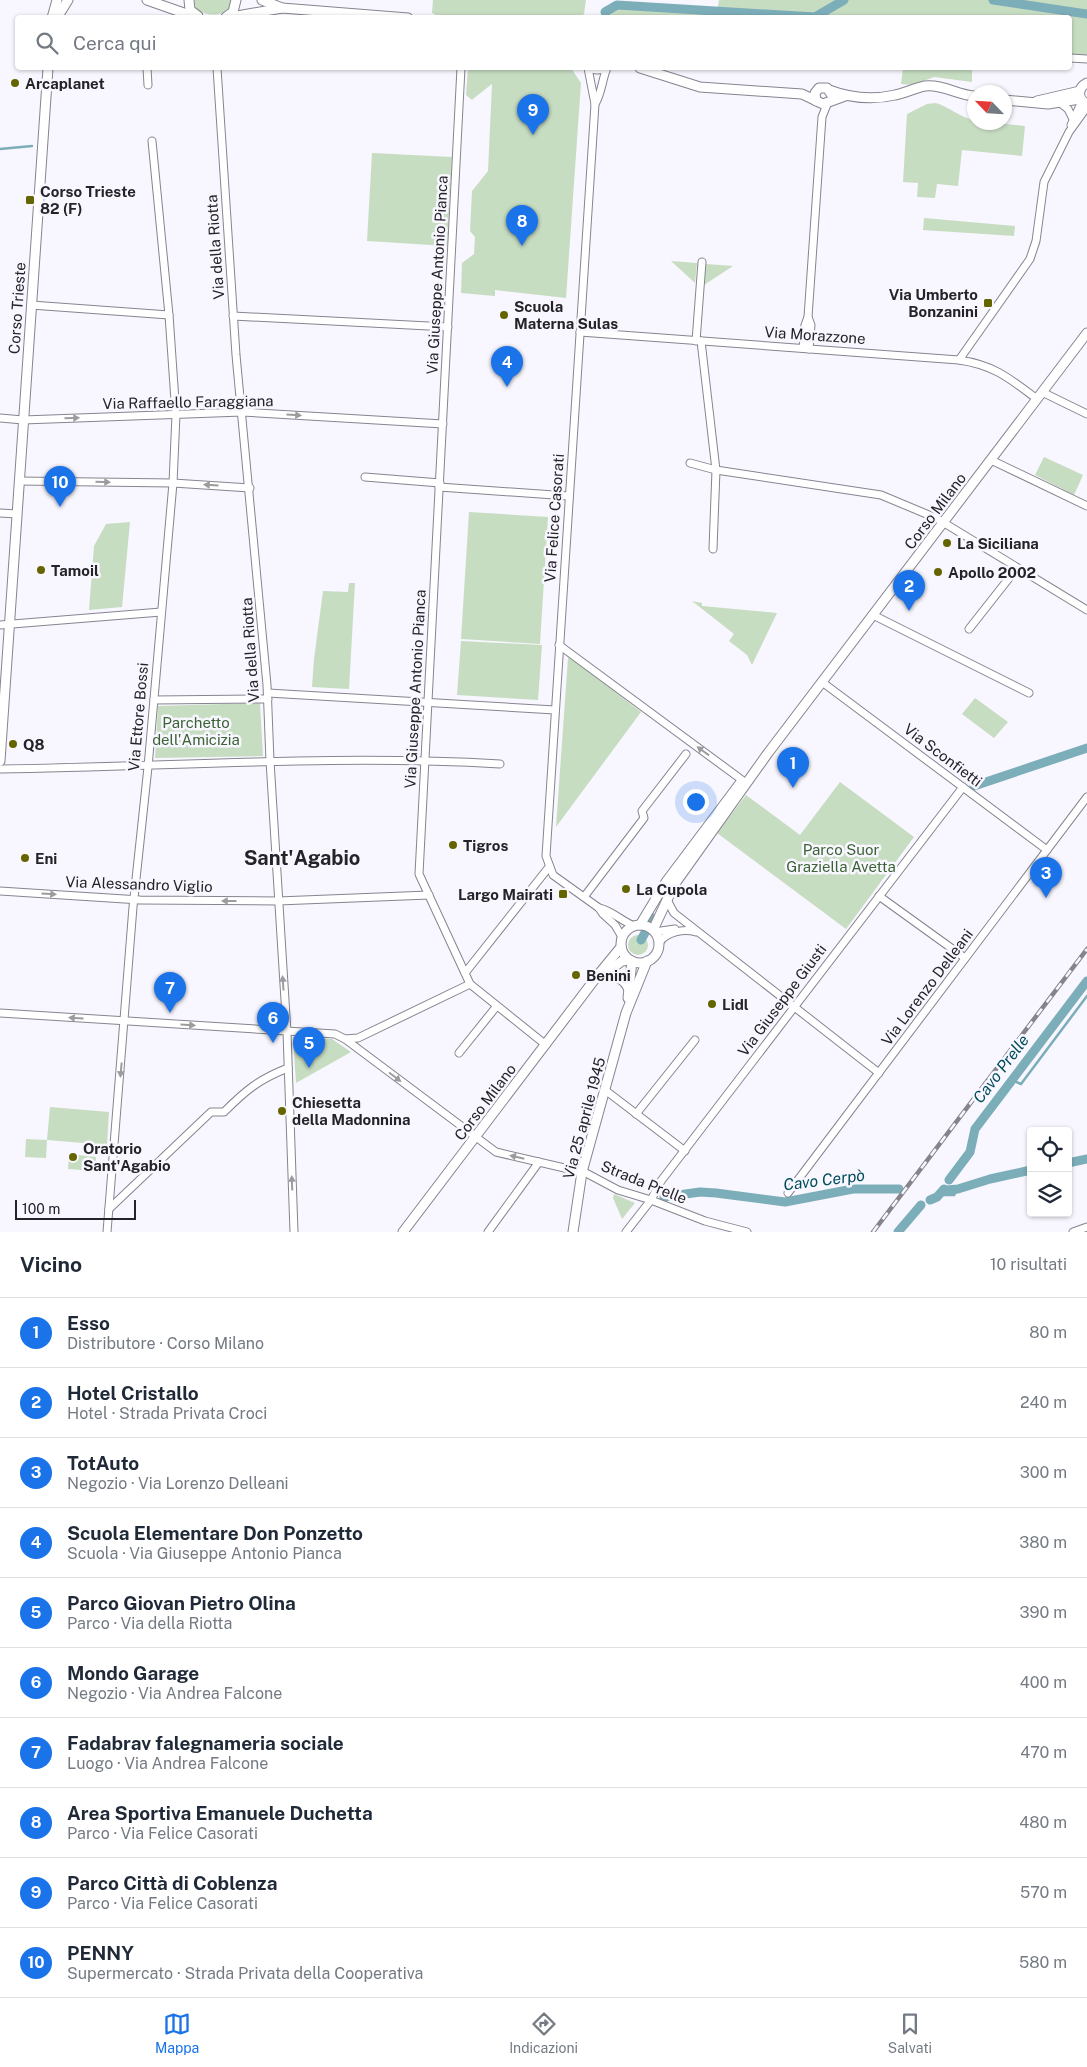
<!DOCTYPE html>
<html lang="it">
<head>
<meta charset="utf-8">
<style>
  :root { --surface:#fff; --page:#f2f2f3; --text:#1f2937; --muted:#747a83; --line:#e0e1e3; --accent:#1a73e8 }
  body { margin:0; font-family:"Public Sans",sans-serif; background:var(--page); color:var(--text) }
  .controls { position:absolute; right:15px; bottom:15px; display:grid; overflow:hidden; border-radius:5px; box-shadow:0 1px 4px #0004 }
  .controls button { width:45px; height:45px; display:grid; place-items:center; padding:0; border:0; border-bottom:1px solid var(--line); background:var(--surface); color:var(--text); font:25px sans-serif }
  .compass { position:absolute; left:967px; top:85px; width:45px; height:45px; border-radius:50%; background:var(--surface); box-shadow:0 1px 4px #0004; rotate:295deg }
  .scale { position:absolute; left:15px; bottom:12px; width:121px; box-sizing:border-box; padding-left:5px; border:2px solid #242327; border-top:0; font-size:14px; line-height:18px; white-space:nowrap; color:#242327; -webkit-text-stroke:4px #f8f6fe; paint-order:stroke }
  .you { position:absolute; left:695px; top:801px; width:18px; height:18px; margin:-12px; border:4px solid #fff; border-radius:50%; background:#1a73e8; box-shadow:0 0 0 8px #1a73e833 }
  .badge { display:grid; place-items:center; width:32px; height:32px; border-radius:50%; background:var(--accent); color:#fff; font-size:16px; font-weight:700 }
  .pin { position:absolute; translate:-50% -41px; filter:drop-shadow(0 1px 2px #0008) }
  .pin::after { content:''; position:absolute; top:26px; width:18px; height:15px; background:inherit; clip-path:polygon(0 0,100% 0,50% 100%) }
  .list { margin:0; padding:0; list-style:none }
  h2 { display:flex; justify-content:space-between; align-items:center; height:65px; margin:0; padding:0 20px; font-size:21px }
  h2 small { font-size:16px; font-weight:400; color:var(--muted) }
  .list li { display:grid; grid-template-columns:32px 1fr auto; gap:15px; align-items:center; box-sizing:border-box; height:70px; padding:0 20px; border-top:1px solid var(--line) }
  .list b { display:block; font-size:19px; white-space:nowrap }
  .list p { margin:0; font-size:16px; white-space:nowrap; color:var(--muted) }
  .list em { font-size:16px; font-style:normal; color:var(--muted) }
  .icon { flex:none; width:28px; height:28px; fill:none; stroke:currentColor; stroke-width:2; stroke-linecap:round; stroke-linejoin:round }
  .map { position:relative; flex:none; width:1087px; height:1232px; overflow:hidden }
  .search { position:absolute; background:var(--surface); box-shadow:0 1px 4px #0004; left:15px; right:15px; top:15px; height:55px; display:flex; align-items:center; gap:12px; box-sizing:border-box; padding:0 18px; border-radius:5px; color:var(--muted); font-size:19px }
  .sheet { height:765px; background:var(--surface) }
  nav { display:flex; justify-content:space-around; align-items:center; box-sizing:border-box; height:70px; border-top:1px solid var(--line); background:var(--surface); font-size:14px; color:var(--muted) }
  nav a { display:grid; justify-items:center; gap:2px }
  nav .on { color:var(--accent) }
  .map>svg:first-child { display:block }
  .green { fill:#c7ddc2 }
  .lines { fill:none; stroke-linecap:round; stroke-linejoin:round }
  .stream { stroke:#7caeb9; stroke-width:2.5 }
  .canal { stroke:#7caeb9; stroke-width:9 }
  .minor-casing { stroke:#86848f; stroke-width:9 }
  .tertiary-casing { stroke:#86848f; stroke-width:11 }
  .secondary-casing { stroke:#86848f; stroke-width:11 }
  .minor { stroke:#fff; stroke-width:7 }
  .tertiary { stroke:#fff; stroke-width:9 }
  .secondary { stroke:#fff; stroke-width:9 }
  .rail-casing { stroke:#85848a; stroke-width:4.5 }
  .rail { stroke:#f8f6fe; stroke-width:2.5; stroke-dasharray:8; stroke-linecap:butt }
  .oneway { fill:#9c9c9e }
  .poi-dot { fill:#656500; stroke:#f8f6fe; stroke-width:2 }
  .labels { text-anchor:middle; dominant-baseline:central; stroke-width:5; stroke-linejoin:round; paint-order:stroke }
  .poi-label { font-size:15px; font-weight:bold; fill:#242327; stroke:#f8f6fe; text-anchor:start }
  .street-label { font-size:15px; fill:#242327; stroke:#f8f6fe }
  .park-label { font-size:15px; fill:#3c6334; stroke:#f8f6fe }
  .water-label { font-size:16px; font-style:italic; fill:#004d5a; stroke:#f8f6fe }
  .district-label { font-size:20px; font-weight:bold; fill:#242327; stroke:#f8f6fe }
</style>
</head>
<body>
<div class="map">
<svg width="1087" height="1232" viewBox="0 0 1087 1232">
  <rect width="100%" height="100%" fill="#f8f6fe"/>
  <g class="green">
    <path d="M194,0h38v7c-12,10 -22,9 -36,3z"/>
    <polygon points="433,0 586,0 584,14 577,18 440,17 432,13"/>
    <polygon points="719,0 1087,0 1087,55 1070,54 1070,18 608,18 605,15 623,5 717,13"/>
    <polygon points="468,68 571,68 581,83 566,298 495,290 495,296 461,293 462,263 474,254 475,237 470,231 472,191 488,171 492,84 474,98 472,100 466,95"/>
    <polygon points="903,68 972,68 972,82 934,77 913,85 901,84"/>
    <path d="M936,103c13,4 25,15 38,17v2l23,1 28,3 -3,30 -60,-6 -4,36 -21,-2 -2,14 -18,-1 1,-14 -15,-1 4,-68 20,-10z"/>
    <polygon points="372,153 452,157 447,246 367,241"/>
    <polygon points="924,218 1015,226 1014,236 923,230"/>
    <polygon points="671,261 697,263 695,283"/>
    <polygon points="706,264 733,266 704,285"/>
    <polygon points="1044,457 1083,475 1074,495 1035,475"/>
    <polygon points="469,512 548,517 540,644 461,639"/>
    <polygon points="130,522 122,607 89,610 94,546 106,524"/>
    <polygon points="349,583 355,583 349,689 312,687 314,659 323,591 348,592"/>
    <polygon points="692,601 702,603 702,606 777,613 752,665 747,655 729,641 734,634"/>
    <polygon points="461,641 542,645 538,700 457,695"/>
    <polygon points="570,657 641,712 556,827 568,658"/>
    <polygon points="975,698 1008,722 994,738 962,714"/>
    <polygon points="260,703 263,756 155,758 158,706"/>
    <polygon points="840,782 914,837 846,929 717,833 746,795 800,835"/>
    <circle cx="638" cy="945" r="10"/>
    <polygon points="293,1037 332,1039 351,1052 296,1083"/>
    <polygon points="50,1107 109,1112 107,1145 47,1140 46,1158 25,1157 26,1139 47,1140"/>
    <polygon points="69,1154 96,1157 95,1171 68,1169"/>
    <polygon points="614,1194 635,1203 622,1219 613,1198"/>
  </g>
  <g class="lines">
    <g class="stream">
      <polyline points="0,149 32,146"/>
      <polyline points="1012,1080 1021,1084 1087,996"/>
      <polyline points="939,1195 954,1195 958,1189"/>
    </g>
    <g class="canal">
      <polyline points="993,0 1087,14"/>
      <polyline points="605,12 617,5 815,17 844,0"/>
      <polyline points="974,786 1087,748"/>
      <polyline points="641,940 653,918"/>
      <polyline points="1068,1163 1087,1159"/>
      <polyline points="949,1180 970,1152 975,1129 1087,981"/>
      <polyline points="947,1190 958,1189 990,1179 1031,1170"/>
      <polyline points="664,1197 700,1192 716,1193 785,1202 853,1189 899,1189"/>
      <polyline points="930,1200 937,1197 944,1189"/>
      <polyline points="898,1232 921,1205"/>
    </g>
    <defs>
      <g id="minor">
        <polyline points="1070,58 1087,59"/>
        <polyline points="147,68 148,85"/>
        <polyline points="217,68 236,355 267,685 270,761 287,1032 294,1232"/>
        <polyline points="461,68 419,874 470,984 546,1045"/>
        <polyline points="588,68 595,104 546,856 553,875 599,908 603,914 615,925 622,937"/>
        <polyline points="1059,102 1068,109 1073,119"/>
        <path d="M595,104c7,-11 7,-25 12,-36"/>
        <polyline points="1071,125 1082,101"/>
        <polyline points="31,305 169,315"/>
        <polyline points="233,316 448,327"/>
        <polyline points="808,317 822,117 828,102"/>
        <path d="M580,332l379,28c35,5 50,18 78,39"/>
        <polyline points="696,341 702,262"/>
        <polyline points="701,341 716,470 713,549"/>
        <polyline points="803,348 805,325 808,317 811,325 809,349"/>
        <polyline points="959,360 1030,259 1036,241 1044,182 1069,132 1087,107"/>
        <polyline points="1042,392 1087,414"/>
        <polyline points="0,418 23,420 242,412 443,424"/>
        <polyline points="991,460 1087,506"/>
        <polyline points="690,463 716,470 881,495 936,518 1087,610"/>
        <polyline points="365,477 440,483"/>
        <polyline points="19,481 173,483 250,488"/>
        <polyline points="439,487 569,496"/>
        <polyline points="0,513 17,514"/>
        <polyline points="873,615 1029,693"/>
        <polyline points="0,625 161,612"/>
        <polyline points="969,629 1017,568"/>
        <polyline points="559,645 742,780"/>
        <polyline points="822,682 1047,850"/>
        <polyline points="268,693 555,710"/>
        <polyline points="154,700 268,699"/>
        <path d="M0,769c167,-2 334,-15 500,-5"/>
        <polyline points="0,891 140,900 278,901 429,895"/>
        <polyline points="879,896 965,958"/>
        <polyline points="584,897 644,818 642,811 686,754"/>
        <polyline points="667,900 674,913 879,1073"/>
        <path d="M599,908c13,3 23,13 35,18"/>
        <polyline points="654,932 675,929"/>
        <path d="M659,943c7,-11 25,-15 37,-11"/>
        <polyline points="465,973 549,867"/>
        <polyline points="0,1013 335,1034 345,1039 358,1038 470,984"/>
        <polyline points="345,1039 496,1152 586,1173 618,1190 651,1200 705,1221 747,1232"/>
        <polyline points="459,1053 496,1007"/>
        <polyline points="605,1090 685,1151"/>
        <polyline points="636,1114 695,1040"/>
        <polyline points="788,1193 1087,797"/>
        <path d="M109,1209l102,-97h13c21,-21 35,-33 64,-44"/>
        <polyline points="107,1232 133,907 148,767 173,483 176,415 169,315 152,141"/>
        <polyline points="488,1232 539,1162"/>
        <polyline points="626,1232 651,1200 661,1181 963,787"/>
        <polyline points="1073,1232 1087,1227"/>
      </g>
      <g id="tertiary">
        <polyline points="147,0 198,18"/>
        <polyline points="189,0 190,10 198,16"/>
        <polyline points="262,0 282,8"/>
        <polyline points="226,17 233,12 236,0"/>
        <polyline points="226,18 282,8 408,18"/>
        <polyline points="591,68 597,69 605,68"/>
        <polyline points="640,68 700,87 802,94 823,104 845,96"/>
        <path d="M1087,83c-10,5 -10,16 0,21"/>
        <path d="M829,90c21,8 44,10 66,5 10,-2 20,-7 30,-9 17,-2 33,9 49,10"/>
        <polyline points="1004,100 1048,104 1080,99"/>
        <polyline points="816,101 815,93 819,88 827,88 831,94"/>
        <polyline points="1037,101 1080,91"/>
        <path d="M601,977c13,-2 23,0 28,13"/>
        <polyline points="628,998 632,961"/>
        <polyline points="573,1232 582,1172 626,1013 647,961"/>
      </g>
      <g id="secondary">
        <polyline points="52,18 57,0"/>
        <polyline points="57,18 68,0"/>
        <polyline points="0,761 48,68"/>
        <polyline points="640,925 666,882 741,782"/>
        <circle cx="640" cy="944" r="19"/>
        <polyline points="653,930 674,885 768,753 1087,333"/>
        <polyline points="601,977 622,961 629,960"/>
        <polyline points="403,1232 598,975 621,947"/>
      </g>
    </defs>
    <use href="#minor" class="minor-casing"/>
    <use href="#tertiary" class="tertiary-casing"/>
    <use href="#secondary" class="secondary-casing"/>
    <use href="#minor" class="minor"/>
    <use href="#tertiary" class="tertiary"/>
    <use href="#secondary" class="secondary"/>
    <defs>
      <polyline id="rail" points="873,1232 1087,949"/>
    </defs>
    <use href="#rail" class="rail-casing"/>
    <use href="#rail" class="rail"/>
  </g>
  <defs><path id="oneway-solid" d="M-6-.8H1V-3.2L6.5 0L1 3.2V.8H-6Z" transform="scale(1.25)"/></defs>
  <g class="oneway">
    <use href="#oneway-solid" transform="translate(294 415) rotate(3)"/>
    <use href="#oneway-solid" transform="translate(72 418) rotate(-2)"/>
    <use href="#oneway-solid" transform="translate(103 482) rotate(1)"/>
    <use href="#oneway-solid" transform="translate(211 485) rotate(-176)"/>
    <use href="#oneway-solid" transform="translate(703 751) rotate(-144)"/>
    <use href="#oneway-solid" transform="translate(49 894) rotate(4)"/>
    <use href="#oneway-solid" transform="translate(229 901) rotate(-180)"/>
    <use href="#oneway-solid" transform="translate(283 983) rotate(-94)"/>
    <use href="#oneway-solid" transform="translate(76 1018) rotate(-176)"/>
    <use href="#oneway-solid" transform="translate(188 1025) rotate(4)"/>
    <use href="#oneway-solid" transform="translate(121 1070) rotate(95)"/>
    <use href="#oneway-solid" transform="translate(395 1077) rotate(37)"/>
    <use href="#oneway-solid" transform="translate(517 1157) rotate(-167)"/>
    <use href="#oneway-solid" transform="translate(292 1183) rotate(-92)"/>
  </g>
  <g class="poi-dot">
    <circle cx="15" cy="83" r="5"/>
    <rect x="25" y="195" width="10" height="10" rx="2.5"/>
    <rect x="983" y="298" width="10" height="10" rx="2.5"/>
    <circle cx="504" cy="315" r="5"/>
    <circle cx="947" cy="543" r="5"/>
    <circle cx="41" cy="570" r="5"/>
    <circle cx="938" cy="572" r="5"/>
    <circle cx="13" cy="744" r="5"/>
    <circle cx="453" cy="845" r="5"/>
    <circle cx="25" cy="858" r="5"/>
    <circle cx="626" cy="889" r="5"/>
    <rect x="558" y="889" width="10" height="10" rx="2.5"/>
    <circle cx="576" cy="975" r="5"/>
    <circle cx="712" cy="1004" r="5"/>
    <circle cx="282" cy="1111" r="5"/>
    <circle cx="73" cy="1157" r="5"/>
  </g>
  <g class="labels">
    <g class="poi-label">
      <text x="25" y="83">Arcaplanet</text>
      <text x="40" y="191">Corso Trieste<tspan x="40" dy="17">82 (F)</tspan></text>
      <text x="978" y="294" text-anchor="end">Via Umberto<tspan x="978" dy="17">Bonzanini</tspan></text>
      <text x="514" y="306">Scuola<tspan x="514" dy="17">Materna Sulas</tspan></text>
      <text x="957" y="543">La Siciliana</text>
      <text x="51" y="570">Tamoil</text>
      <text x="948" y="572">Apollo 2002</text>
      <text x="23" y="744">Q8</text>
      <text x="463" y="845">Tigros</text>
      <text x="35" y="858">Eni</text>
      <text x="636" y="889">La Cupola</text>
      <text x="553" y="894" text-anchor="end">Largo Mairati</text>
      <text x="586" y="975">Benini</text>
      <text x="722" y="1004">Lidl</text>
      <text x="292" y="1102">Chiesetta<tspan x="292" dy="17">della Madonnina</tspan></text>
      <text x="83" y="1148">Oratorio<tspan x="83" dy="17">Sant'Agabio</tspan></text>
    </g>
    <g class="street-label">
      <text transform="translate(215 247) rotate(-94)">Via della Riotta</text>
      <text transform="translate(437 275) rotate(-87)">Via Giuseppe Antonio Pianca</text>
      <text transform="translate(17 308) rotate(-86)">Corso Trieste</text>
      <text transform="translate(815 335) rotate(4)">Via Morazzone</text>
      <text transform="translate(188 402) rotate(-1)">Via Raffaello Faraggiana</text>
      <text transform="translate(935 511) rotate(-53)">Corso Milano</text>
      <text transform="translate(554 518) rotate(-86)">Via Felice Casorati</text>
      <text transform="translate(250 650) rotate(-94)">Via della Riotta</text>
      <text transform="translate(415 689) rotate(-87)">Via Giuseppe Antonio Pianca</text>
      <text transform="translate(138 717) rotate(-85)">Via Ettore Bossi</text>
      <text transform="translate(943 755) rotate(37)">Via Sconfietti</text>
      <text transform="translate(139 884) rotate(2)">Via Alessandro Viglio</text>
      <text transform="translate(927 987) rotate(-53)">Via Lorenzo Delleani</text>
      <text transform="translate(782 1000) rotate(-53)">Via Giuseppe Giusti</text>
      <text transform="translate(485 1102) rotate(-53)">Corso Milano</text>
      <text transform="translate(584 1118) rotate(-75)">Via 25 aprile 1945</text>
      <text transform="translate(644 1182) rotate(22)">Strada Prelle</text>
    </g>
    <g class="park-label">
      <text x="196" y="722">Parchetto<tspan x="196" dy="17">dell'Amicizia</tspan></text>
      <text x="841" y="849">Parco Suor<tspan x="841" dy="17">Graziella Avetta</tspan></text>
    </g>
    <g class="water-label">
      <text transform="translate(1001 1069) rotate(-53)">Cavo Prelle</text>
      <text transform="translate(824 1180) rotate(-7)">Cavo Cerpò</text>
    </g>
    <g class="district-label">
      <text x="302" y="858">Sant'Agabio</text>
    </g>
  </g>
</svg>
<div class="controls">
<button><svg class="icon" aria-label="locate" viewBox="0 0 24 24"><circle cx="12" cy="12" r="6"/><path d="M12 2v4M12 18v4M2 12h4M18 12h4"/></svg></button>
<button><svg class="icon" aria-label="layers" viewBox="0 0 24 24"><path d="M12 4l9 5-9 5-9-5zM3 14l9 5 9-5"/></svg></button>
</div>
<svg class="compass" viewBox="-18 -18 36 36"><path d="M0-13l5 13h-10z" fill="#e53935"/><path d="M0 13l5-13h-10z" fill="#747a83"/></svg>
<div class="scale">100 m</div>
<div class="you"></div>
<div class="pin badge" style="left:793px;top:788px">1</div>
<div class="pin badge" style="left:909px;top:611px">2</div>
<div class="pin badge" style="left:1046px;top:898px">3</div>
<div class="pin badge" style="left:507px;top:387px">4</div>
<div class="pin badge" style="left:309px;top:1068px">5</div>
<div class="pin badge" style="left:273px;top:1043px">6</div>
<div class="pin badge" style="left:170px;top:1013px">7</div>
<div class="pin badge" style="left:522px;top:246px">8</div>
<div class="pin badge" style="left:533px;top:135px">9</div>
<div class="pin badge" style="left:60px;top:507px">10</div>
<div class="search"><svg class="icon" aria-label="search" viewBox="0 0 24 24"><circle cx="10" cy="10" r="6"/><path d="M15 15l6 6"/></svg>Cerca qui</div>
</div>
<section class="sheet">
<h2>Vicino<small>10 risultati</small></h2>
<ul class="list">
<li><span class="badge">1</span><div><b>Esso</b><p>Distributore · Corso Milano</p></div><em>80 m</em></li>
<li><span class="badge">2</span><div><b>Hotel Cristallo</b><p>Hotel · Strada Privata Croci</p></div><em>240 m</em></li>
<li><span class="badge">3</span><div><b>TotAuto</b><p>Negozio · Via Lorenzo Delleani</p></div><em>300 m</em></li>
<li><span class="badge">4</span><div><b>Scuola Elementare Don Ponzetto</b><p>Scuola · Via Giuseppe Antonio Pianca</p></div><em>380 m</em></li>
<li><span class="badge">5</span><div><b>Parco Giovan Pietro Olina</b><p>Parco · Via della Riotta</p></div><em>390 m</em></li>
<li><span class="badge">6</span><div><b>Mondo Garage</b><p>Negozio · Via Andrea Falcone</p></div><em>400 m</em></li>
<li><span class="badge">7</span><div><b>Fadabrav falegnameria sociale</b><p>Luogo · Via Andrea Falcone</p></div><em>470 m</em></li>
<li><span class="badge">8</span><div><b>Area Sportiva Emanuele Duchetta</b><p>Parco · Via Felice Casorati</p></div><em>480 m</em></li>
<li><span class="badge">9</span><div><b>Parco Città di Coblenza</b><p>Parco · Via Felice Casorati</p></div><em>570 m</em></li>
<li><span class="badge">10</span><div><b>PENNY</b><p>Supermercato · Strada Privata della Cooperativa</p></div><em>580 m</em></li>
</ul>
</section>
<nav>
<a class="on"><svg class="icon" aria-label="map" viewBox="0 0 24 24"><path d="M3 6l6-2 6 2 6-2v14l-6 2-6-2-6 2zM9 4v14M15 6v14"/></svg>Mappa</a>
<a><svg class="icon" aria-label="directions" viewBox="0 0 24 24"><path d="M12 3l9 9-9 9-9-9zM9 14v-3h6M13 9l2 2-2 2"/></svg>Indicazioni</a>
<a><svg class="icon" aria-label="saved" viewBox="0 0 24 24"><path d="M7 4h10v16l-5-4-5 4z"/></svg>Salvati</a>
</nav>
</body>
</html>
